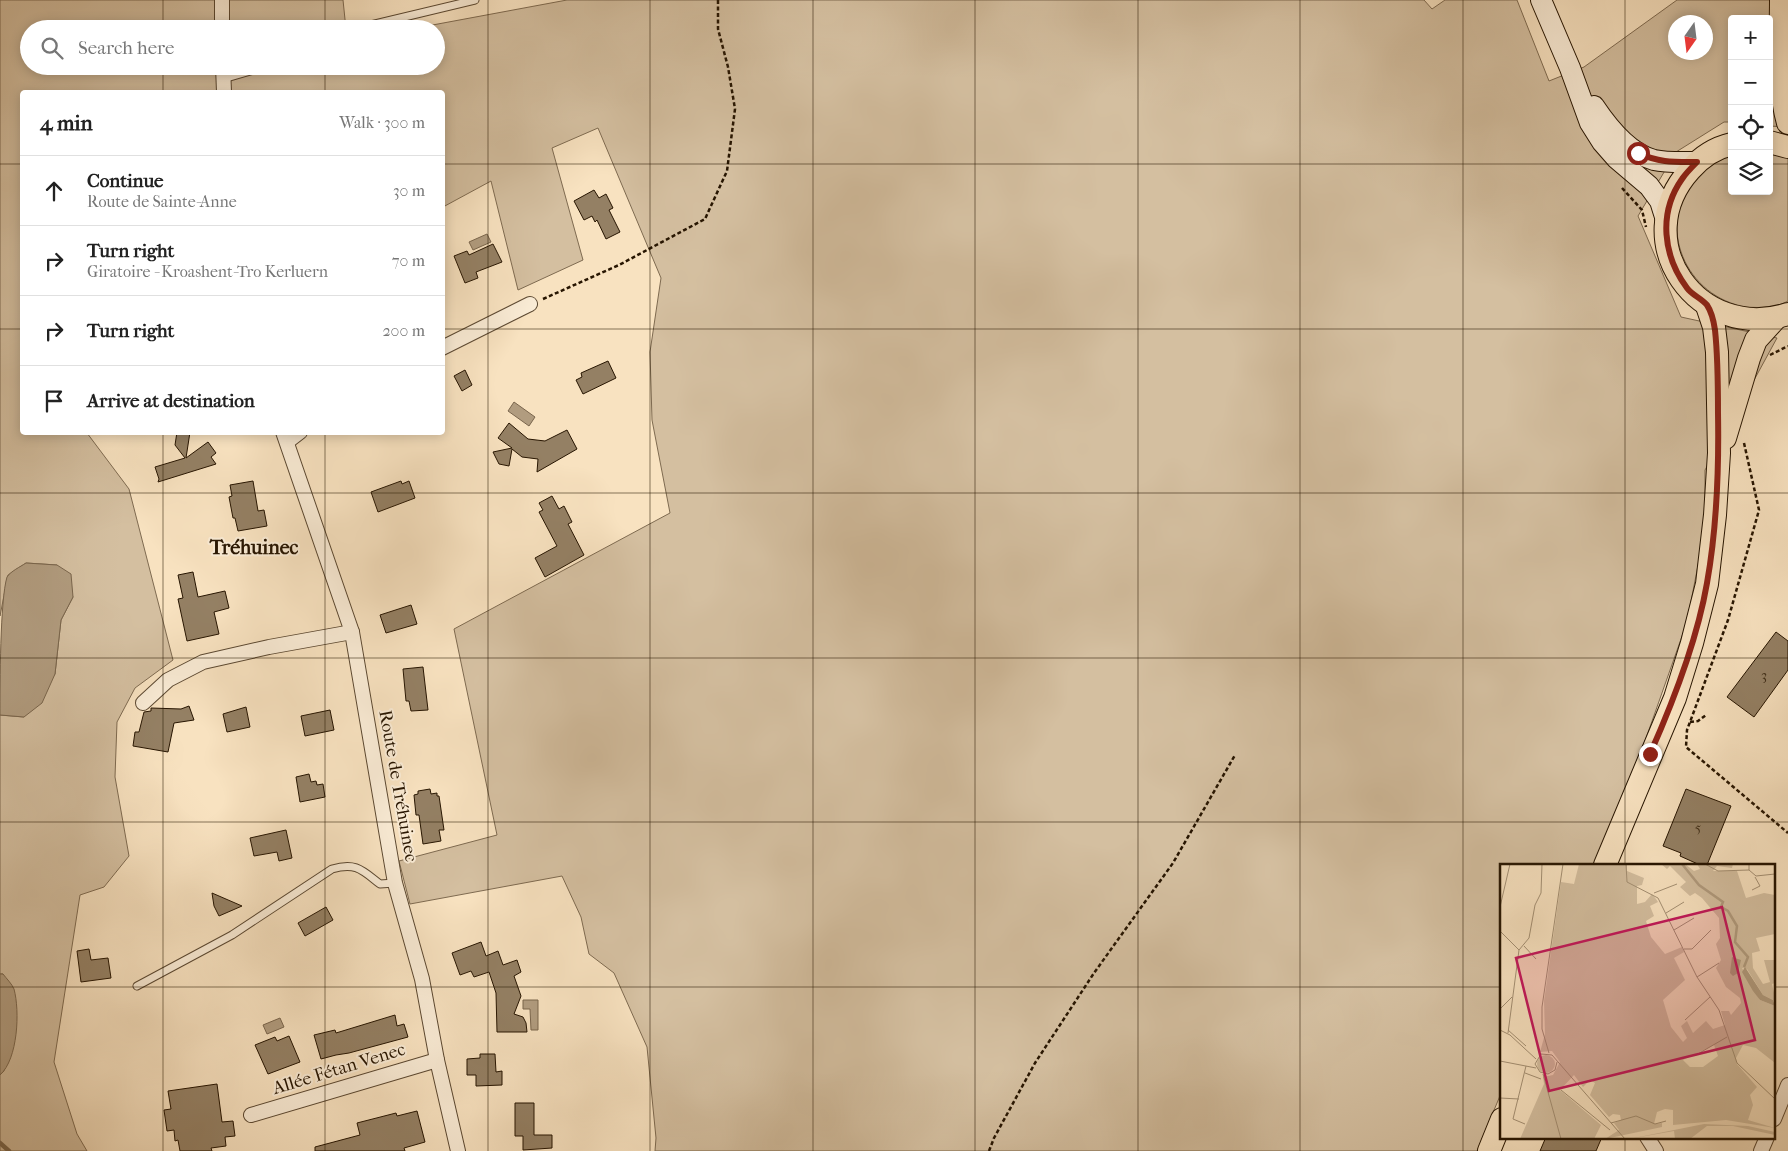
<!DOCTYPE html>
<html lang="en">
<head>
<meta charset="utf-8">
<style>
  :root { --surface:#fff; --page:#f2f2f2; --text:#222; --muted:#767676; --line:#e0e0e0 }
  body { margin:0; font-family:"IM FELL French Canon",serif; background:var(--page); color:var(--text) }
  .controls { position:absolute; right:15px; top:15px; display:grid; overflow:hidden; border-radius:5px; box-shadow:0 2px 12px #0003 }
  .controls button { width:45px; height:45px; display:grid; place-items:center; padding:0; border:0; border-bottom:1px solid var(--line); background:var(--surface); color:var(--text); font:25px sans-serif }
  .compass { position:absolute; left:1668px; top:15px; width:45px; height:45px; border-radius:50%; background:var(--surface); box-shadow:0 2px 12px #0003; rotate:194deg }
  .stop { position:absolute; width:15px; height:15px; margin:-11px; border:4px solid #8f2418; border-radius:50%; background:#fff }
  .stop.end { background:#8f2418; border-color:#fff; box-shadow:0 1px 5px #0008 }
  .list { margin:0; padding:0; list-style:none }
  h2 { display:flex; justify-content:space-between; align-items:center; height:65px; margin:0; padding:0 20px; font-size:21px }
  h2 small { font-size:16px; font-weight:400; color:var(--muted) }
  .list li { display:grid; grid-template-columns:32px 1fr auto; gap:15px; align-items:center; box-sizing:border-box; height:70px; padding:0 20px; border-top:1px solid var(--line) }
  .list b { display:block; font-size:19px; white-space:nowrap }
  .list p { margin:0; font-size:16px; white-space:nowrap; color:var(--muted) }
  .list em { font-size:16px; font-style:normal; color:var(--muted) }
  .icon { flex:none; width:28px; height:28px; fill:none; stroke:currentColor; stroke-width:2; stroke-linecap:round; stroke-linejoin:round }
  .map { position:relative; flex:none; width:1788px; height:1151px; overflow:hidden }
  .search { position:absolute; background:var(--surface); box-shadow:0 2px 12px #0003; left:20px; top:20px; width:425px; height:55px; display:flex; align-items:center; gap:12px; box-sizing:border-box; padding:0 18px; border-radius:28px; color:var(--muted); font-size:19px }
  .panel { position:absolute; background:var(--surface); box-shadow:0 2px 12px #0003; left:20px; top:90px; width:425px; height:345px; border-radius:5px }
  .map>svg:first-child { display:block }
  .green { fill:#d4bfa0; stroke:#7e6a50; fill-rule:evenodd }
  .water { fill:#b19c7f; stroke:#7a664d }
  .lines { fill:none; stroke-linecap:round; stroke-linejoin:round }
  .stream { stroke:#7a664d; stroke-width:4.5 }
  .building { fill:#948064; stroke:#271501 }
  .service-casing { stroke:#5b4831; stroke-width:9 }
  .minor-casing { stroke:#5b4831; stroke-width:16 }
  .secondary-casing { stroke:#271501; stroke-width:22 }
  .primary-casing { stroke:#271501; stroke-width:24 }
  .path { stroke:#271501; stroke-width:2.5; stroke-dasharray:4 2.5; stroke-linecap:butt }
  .service { stroke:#faecd6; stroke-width:7 }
  .minor { stroke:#faecd6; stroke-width:14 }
  .secondary { stroke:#faecd6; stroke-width:20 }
  .primary { stroke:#f8e2c0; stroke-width:22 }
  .route { stroke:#8f2418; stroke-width:6 }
  .grid { fill:none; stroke:#271501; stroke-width:1; stroke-opacity:0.55 }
  .labels { text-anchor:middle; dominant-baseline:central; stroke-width:4; stroke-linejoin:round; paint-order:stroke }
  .number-label { font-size:15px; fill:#42301a }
  .street-label { font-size:18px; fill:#271501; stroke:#faecd6 }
  .quarter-label { font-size:20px; font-weight:bold; fill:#271501; stroke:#faecd6 }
  .inset-river { fill:none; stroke:#b19c7f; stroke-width:2.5 }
  .inset-road { fill:none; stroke:#a49074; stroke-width:1 }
  .view { fill:#c2185b; fill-opacity:0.15; stroke:#c2185b; stroke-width:2.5 }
  .inset-edge { fill:none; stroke:#271501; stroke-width:2.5 }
</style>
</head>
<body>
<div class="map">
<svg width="1788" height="1151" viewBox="0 0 1788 1151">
  <rect width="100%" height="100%" fill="#f8e2c0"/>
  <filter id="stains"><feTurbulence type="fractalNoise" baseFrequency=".004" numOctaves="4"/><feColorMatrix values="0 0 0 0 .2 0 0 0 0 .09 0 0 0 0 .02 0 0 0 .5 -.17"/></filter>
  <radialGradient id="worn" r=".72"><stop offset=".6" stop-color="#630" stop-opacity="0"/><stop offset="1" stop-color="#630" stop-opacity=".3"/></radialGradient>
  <g class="green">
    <path d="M0,0h343l3,29h-317v37h407v-37h-25l156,-29h857l8,9 13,-9h72l32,81 35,-14 93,-67h111v127l-19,-1v-107h-37v103h-8l-48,30 -38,64 43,101 96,21 -72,132v59l-18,93 -42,119 -51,124h-92v226l-25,60h-822l1,-13 -9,-91 -33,-74 -25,-19 -8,-37 -19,-41 -152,28 -11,-43 98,-26 -43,-206 216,-116 -18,-93 -2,-68 11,-74 -63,-150 -46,20 31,112 -65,30 -27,-109 -48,26 -1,-115h-420v340l65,1 42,56 44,171 -38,28 -18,34 -2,55 14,79 -25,31 -24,8 -26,167 23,72 10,17h-87v-76l4,-4 -1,-97h-3v-259l24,2 31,-43 6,-54 12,-23 -16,-32 -31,-2 -18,12 -8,41zM1676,22h30v30h-30z"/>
    <path d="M1769,152l19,6v143c-12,7 -28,7 -41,6 -61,-9 -93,-82 -51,-129 10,-11 23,-18 36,-23v36h37z"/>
  </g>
  <g class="water">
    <polygon points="487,234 491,242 473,250 469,242"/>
    <polygon points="514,402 535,417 529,426 508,411"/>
    <path d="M26,563l31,2 14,9 2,23 -12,23 -6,54 -13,29 -18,14 -24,-2c0,-30 0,-115 7,-138 4,-6 13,-10 19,-14z"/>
    <path d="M0,974h3c3,4 9,10 11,15 6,22 4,70 -14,86z"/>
    <polygon points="523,1000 538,1000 538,1030 531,1030 530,1009 523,1009"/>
    <polygon points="280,1018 284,1027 267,1034 263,1025"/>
  </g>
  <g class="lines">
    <polyline class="stream" points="0,1143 9,1151"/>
  </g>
  <g class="building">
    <polygon points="594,190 599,198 606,194 613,208 609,210 620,232 606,239 597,220 595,222 592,216 584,220 574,201"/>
    <polygon points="493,244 502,262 476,272 478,278 465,283 454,256 467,251 469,255"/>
    <polygon points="608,361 616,378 583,394 576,380 582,377 581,373"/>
    <polygon points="465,370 472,385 462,391 454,376"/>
    <polygon points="509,423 528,439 545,441 567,430 577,449 537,472 538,459 522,457 512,449 509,466 499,464 493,452 512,448 498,438"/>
    <polygon points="177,432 190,432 186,458 208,442 216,453 211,457 216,464 158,482 159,479 155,467 185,458 175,445"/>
    <polygon points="253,481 258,511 264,510 267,526 238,531 235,518 233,518 229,497 232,496 230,485"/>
    <polygon points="401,481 402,484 409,481 415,498 378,512 371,492"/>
    <polygon points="552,496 559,509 564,506 572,522 568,524 584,555 545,577 535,558 557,546 539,512 543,510 539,503"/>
    <polygon points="193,572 198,597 225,591 229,608 214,612 219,634 187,641 178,599 183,598 178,575"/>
    <polygon points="411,605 417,624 386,633 380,615"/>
    <polygon points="1776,632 1788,641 1788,670 1754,717 1727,697"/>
    <polygon points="423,667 428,710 411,711 409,701 406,701 403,669"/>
    <polygon points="189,706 194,720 174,723 168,752 133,746 135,732 139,732 144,712 151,711 151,708 181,709"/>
    <polygon points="246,707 250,727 227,732 223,714"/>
    <polygon points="330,710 334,730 305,736 301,716"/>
    <polygon points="309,774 311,782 316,781 317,785 323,784 325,797 300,802 296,777"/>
    <polygon points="430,789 431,794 437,793 437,796 439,796 444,830 439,830 441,841 423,844 419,815 416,815 414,795 418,794 418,791"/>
    <polygon points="1686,789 1731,806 1707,865 1700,865 1680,856 1681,853 1663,846"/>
    <polygon points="286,830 292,858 279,861 277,852 254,856 250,838"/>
    <polygon points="212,893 242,906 219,916 214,906"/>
    <polygon points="326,907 333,920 305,936 298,923"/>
    <polygon points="481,942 486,956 498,951 503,965 517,960 521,972 514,976 521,996 514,1014 523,1017 526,1023 527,1032 497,1032 496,993 489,972 474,977 471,971 460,975 452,953"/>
    <polygon points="89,949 91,960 108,958 111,978 81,982 77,951"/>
    <polygon points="395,1015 397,1026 404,1024 408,1037 349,1053 336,1055 321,1059 314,1035 335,1030 336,1033"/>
    <polygon points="289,1036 300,1062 268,1074 255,1045 275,1037 277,1041"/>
    <polygon points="480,1054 495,1054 496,1072 502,1071 502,1085 476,1086 476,1075 467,1075 467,1059 480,1058"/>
    <polygon points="217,1084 222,1122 233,1121 235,1136 225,1137 226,1146 211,1148 212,1151 180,1151 178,1140 175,1141 174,1130 167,1131 164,1110 171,1109 168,1091"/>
    <polygon points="515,1103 534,1103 534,1135 552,1135 552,1148 523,1150 523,1136 515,1136"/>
    <polygon points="417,1111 425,1142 404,1148 405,1151 315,1151 315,1147 360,1135 357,1123 396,1113 397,1116"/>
    <polygon points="1546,1137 1602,1137 1596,1151 1540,1151"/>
  </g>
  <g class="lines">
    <defs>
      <g id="service">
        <polyline points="354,29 475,0"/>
        <polyline points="223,79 267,66"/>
        <path d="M137,986l95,-51 100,-66c24,-7 30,1 48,15l15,-1"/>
      </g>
      <g id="minor">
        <polyline points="222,0 222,29"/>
        <polyline points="223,66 224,92"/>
        <polyline points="442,348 530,304"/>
        <polyline points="283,432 352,632 395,883 422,979 437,1060 458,1151"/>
        <polyline points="287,442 300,432"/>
        <polyline points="143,703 168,680 203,662 269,647 352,632"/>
        <polyline points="251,1115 437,1060"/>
        <polyline points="1774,1119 1788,1085"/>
        <polyline points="1647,1137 1656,1151"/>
        <polyline points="1761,1151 1767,1137"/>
      </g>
      <g id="secondary">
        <polyline points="1541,0 1570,68 1590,123 1602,142 1616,158 1649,186 1660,201 1666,220"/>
        <path d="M1594,106c14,21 34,47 60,54 14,3 29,2 43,2"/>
      </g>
      <g id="primary">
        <path d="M1781,0c0,40 -4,84 7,123"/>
        <polyline points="1769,142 1788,147"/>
        <path d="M1732,144c-17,4 -31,13 -42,26 -64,71 8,173 98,144"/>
        <polyline points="1725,438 1749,358 1756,340 1776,318"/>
        <polyline points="1605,865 1675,698 1692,643 1707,584 1715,515 1719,453 1717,352 1714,327 1707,306"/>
        <polyline points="1489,1151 1502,1119"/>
      </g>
    </defs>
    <use href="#service" class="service-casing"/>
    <use href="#minor" class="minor-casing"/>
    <use href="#secondary" class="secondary-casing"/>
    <use href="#primary" class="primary-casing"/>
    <g class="path">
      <polyline points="1622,188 1642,210 1646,227"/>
      <polyline points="543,299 619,265 705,219 727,171 735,109 728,67 718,29 718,0"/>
      <polyline points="1770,355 1788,346"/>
      <polyline points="1744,443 1759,510 1728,620 1687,730 1686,747 1788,833"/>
      <polyline points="1690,722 1698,721 1706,715"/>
      <polyline points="989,1151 994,1138 1035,1063 1094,973 1173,863 1235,755"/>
    </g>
    <use href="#service" class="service"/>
    <use href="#minor" class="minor"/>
    <use href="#secondary" class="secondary"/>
    <use href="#primary" class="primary"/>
  </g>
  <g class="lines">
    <path class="route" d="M1638,153c22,10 36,9 59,9 -5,5 -11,11 -15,17 -24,34 -19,77 5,109 5,7 14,10 20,17 4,6 7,18 8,25 3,28 3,56 3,83 1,57 -1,114 -11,170 -10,58 -33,117 -57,171"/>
  </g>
  <path class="grid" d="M163,0v29M325,0v29M488,0v1151M650,0v1151M813,0v1151M975,0v1151M1138,0v1151M1300,0v1151M1463,0v1151M1625,0v865M163,66v26M325,66v26M0,164h22M442,164h1290M1769,164h19M0,329h22M442,329h1346M163,432v719M325,432v719M0,493h1788M0,658h1788M0,822h1788M0,987h1502M1774,987h14M1625,1137v14"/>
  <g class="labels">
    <g class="number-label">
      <text x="1764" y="675">3</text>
      <text x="1698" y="827">5</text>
    </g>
    <g class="street-label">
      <text transform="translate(398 786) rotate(80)">Route de Tréhuinec</text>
      <text transform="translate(339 1069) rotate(-17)">Allée Fétan Venec</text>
    </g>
    <g class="quarter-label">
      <text x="254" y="547">Tréhuinec</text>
    </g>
  </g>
  <g transform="translate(1500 864)">
    <rect width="275" height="275" fill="#f8e2c0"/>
    <path d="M79,0h48v7l17,7 -2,7 -5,1v18l8,-2 7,-8 4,5 2,3 -8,4 4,10 -8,5 5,16 14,17 17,-7 2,5 -10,6 11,22 -22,20 8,27 12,15 4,-4 -6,-12 6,-5 6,12 13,-12 7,8 12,-4 -4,-14h8l2,4 10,-12 -1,-5 -14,-11 -10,-19 5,-8 -5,-16 4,-6 -1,-20 -17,-20 -7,-5 -5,3 -10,-9 6,-5 -16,-16 -3,3 -6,-5h24l9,7 6,-2 -3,-5h36l-1,4 -15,-2 -4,5h24l9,27 18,-5 11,2v39l-19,4 4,13 -8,2 1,15 10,16 7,-2 -6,-22h11v23l-3,1 3,13v8l-2,-5 -10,-5 -16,-26 -5,-1 18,32 15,6v57l-19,-15 -13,-3 -7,13 1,6 20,23 -7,8 3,10 -5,15 27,8 -49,-8 -53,5v-15l-8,-1 -8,3 -3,12 8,-1v4l-57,12 14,-9 -5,-7 7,-3 -1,-5 -7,-1 -4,3 -19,-22 5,-12 -5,-3 -7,7 -9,-12 -14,15 41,35 -7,14h-74l24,-55 -1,-7 10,-2 7,-13 -8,-11 -12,1 5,-18 -1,-33 17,-119 13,2zM214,181l4,11 -15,11h-13l-7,-7zM37 200a9 9 0 1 1 18 0a9 9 0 1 1-18 0ZM204,260l44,2 27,6v3l-42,-9h-26l-17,13h-15l-1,-8 -45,8z" fill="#d4bfa0" fill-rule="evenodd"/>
    <path d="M232,93l9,3 -3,13 -5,3 -3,-3zM245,103l18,28 10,5 2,6 -15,-6 -7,-9 -11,-19z" fill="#b19c7f"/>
    <path class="inset-river" d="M182,0l17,21 24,17 -2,5 7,4 9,15 -2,16 13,15 -4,10"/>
    <path class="inset-road" d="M126,0l1,18 31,16 39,79 22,33 18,53 38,36M205,0l13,7 31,-1M249,0v6l7,6 19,-2M252,26l8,-4 -5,-9M154,29l23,-9M0,43l10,-43M166,49l18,-11M174,66l20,-12M0,67l19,19M24,82l12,13M184,85h8l19,-19M19,86l10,-12 6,-33 6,-12 1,-29M197,113l22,-14M0,145l12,-12M185,156l25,-23M0,166l10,5 26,24M8,166l18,16M8,169l11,-83M49,189l-7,-24v-22l21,-143M196,191l31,-18M0,197l36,7M57,198l-2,8 -7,4 -8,-2 -5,-8 6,-10 11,1 73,84M25,209l16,6M43,210l18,65M61,226l49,40M0,234l19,1M111,259l25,-7 19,8 11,-3M25,260l-12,-5 13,-53"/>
    <path class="view" d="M222,43l33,133 -206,51 -33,-133z"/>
    <rect width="275" height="275" class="inset-edge"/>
  </g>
  <rect width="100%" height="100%" filter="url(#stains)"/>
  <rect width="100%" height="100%" fill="url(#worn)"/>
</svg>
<div class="controls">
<button>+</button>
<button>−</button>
<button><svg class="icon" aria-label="locate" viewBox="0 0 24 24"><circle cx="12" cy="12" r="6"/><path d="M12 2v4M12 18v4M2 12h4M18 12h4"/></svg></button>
<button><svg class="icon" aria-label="layers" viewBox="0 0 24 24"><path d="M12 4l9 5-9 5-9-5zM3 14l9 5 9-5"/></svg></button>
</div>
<svg class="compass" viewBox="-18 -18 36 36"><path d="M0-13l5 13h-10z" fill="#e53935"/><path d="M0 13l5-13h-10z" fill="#767676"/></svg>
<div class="stop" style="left:1638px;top:153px"></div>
<div class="stop end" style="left:1650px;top:754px"></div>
<div class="search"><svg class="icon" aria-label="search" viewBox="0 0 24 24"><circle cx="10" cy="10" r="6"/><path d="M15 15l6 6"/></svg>Search here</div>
<section class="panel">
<h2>4 min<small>Walk · 300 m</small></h2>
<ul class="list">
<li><svg class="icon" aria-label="ahead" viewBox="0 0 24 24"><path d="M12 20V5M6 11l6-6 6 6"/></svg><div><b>Continue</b><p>Route de Sainte-Anne</p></div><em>30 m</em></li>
<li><svg class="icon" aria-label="right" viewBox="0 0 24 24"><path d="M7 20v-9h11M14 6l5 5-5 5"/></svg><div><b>Turn right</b><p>Giratoire - Kroashent-Tro Kerluern</p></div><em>70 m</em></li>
<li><svg class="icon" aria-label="right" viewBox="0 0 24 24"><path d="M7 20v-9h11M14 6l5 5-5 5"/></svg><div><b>Turn right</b></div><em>200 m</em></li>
<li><svg class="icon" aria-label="arrive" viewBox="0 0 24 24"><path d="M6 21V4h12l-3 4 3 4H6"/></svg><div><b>Arrive at destination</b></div></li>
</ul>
</section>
</div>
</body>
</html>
